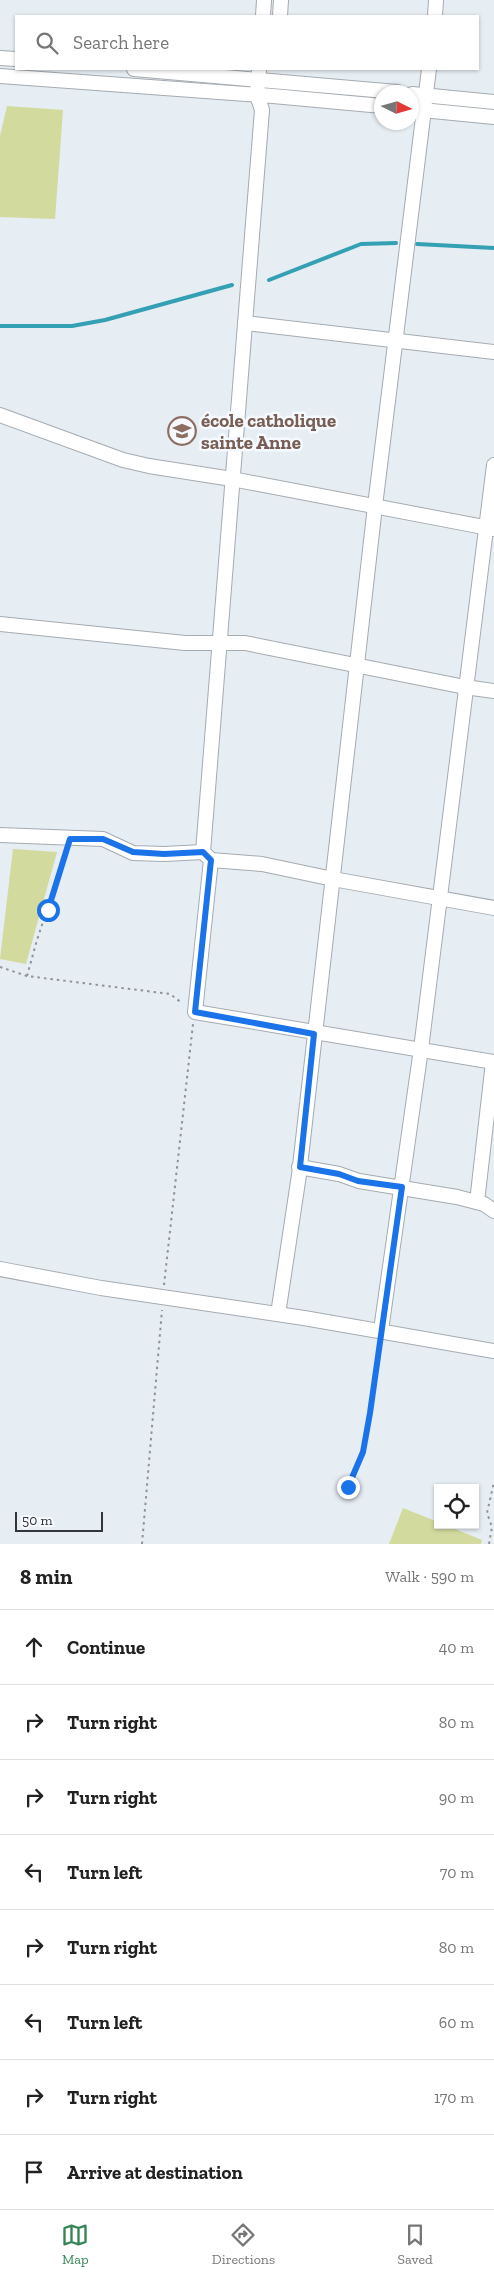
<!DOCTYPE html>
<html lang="en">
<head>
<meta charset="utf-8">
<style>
  :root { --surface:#fff; --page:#f2f2f2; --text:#222; --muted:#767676; --line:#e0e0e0; --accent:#348455 }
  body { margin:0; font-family:"Zilla Slab",serif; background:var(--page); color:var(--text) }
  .controls { position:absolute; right:15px; bottom:15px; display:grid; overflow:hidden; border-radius:0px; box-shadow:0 1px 4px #0004 }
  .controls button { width:45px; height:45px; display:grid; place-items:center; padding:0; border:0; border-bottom:1px solid var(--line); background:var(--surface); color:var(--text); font:25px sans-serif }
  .compass { position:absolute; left:374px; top:85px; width:45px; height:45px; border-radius:50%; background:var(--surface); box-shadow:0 1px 4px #0004; rotate:95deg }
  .scale { position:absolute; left:15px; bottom:12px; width:88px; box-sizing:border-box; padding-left:5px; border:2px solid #333638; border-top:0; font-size:14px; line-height:18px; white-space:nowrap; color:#333638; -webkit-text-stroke:4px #f6fafe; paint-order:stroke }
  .stop { position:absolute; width:15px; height:15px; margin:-11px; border:4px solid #1a73e8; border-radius:50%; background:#fff }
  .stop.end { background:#1a73e8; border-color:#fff; box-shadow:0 1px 5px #0008 }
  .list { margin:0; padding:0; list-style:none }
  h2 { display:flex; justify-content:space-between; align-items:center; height:65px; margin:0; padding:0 20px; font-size:21px }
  h2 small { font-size:16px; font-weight:400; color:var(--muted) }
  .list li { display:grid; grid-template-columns:32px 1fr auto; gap:15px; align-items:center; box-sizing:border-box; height:75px; padding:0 20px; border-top:1px solid var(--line) }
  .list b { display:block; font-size:19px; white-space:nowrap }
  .list em { font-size:16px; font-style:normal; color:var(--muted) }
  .icon { flex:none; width:28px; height:28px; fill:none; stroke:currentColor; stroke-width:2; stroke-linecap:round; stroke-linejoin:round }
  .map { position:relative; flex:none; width:494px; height:1544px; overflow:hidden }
  .search { position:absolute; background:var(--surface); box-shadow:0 1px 4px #0004; left:15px; right:15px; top:15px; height:55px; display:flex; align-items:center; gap:12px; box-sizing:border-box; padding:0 18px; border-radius:0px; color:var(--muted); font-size:19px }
  .sheet { height:665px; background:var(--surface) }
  nav { display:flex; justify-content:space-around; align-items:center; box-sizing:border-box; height:70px; border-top:1px solid var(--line); background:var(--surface); font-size:14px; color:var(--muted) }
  nav a { display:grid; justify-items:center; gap:2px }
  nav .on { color:var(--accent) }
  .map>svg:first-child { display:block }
  .green { fill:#d2da9d }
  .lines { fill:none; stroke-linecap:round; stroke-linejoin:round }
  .stream { stroke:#33a0b3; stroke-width:4 }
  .minor-casing { stroke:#a5abb1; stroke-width:16 }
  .path { stroke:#8e9397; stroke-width:2; stroke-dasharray:2.5 4; stroke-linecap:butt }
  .minor { stroke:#fff; stroke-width:14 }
  .route { stroke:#1a73e8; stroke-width:6 }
  .labels { text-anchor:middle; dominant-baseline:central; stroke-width:5; stroke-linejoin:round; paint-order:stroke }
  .education-label { font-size:19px; font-weight:bold; fill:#785e54; stroke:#f6fafe; text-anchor:start }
</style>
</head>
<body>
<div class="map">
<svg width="494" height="1544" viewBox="0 0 494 1544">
  <rect width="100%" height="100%" fill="#e6edf3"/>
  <g class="green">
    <polygon points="7,106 63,110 55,219 0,217 0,136"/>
    <polygon points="13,849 57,852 26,964 0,959"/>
    <polygon points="403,1508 438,1522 438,1525 445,1525 482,1540 481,1544 389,1544"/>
  </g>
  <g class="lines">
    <g class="stream">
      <polyline points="417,244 494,248"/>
      <polyline points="269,280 361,244 396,243"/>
      <polyline points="0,326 72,326 105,320 232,285"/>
    </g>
    <defs>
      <g id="minor">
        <polyline points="263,16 264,0"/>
        <polyline points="280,16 281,0"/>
        <polyline points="435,16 436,0"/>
        <polyline points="0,58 16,59"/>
        <polyline points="134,69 397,92"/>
        <polyline points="259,69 257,95 262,110 203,852 211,860 195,1012 494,1062"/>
        <polyline points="0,76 273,96 382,106"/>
        <polyline points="412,94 494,102"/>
        <polyline points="412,109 494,117"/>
        <polyline points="245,323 494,352"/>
        <polyline points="0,415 123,460 149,466 232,479 494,529"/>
        <polyline points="0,624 185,643 245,643 465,687 494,691"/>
        <polyline points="0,835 103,839 133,853 164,854 203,852"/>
        <polyline points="211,860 262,864 333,879 494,908"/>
        <polyline points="299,1167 339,1174 359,1181 457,1197 484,1204 494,1211"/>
        <polyline points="477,1202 493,1062"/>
        <polyline points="0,1269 101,1288 304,1318 494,1351"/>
        <polyline points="278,1314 299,1175 375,506 429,69"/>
        <polyline points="381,1330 421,1049 494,465"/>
      </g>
    </defs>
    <use href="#minor" class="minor-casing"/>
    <g class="path">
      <polyline points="0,967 27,976 170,994 182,1003"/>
      <polyline points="27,976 37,940 67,849"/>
      <polyline points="164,1285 193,1024"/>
      <polyline points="348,1487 363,1451 380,1343"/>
      <polyline points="142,1544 162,1310"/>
      <polyline points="489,1544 492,1527 487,1513 494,1482"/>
    </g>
    <use href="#minor" class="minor"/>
  </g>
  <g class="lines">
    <polyline class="route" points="48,910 70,839 103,839 133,852 164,854 203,852 211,860 195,1012 314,1034 300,1167 339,1174 358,1181 402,1187 370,1413 363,1452 348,1487"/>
  </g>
  <defs>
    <symbol id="university-ring" viewBox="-11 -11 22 22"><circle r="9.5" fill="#f6fafe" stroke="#8d6e63" stroke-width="1.5"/><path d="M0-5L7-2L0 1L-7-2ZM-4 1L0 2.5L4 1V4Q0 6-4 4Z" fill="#8d6e63"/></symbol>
  </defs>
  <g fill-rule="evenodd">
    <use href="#university-ring" x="166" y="415" width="32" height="32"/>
  </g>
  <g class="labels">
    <g class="education-label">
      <text x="201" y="420">école catholique<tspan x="201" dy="22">sainte Anne</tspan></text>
    </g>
  </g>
</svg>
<div class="controls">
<button><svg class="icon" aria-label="locate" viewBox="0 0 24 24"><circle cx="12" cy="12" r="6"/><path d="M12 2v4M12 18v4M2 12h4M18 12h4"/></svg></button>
</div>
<svg class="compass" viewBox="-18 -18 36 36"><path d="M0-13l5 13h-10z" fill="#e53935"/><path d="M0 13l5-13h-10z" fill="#767676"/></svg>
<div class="scale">50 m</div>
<div class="stop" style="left:48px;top:910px"></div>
<div class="stop end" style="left:348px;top:1487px"></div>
<div class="search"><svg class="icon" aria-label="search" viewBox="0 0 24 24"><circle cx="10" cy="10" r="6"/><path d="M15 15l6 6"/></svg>Search here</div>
</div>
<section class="sheet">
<h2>8 min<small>Walk · 590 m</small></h2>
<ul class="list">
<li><svg class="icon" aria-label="ahead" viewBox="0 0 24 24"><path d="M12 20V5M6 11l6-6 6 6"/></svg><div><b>Continue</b></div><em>40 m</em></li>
<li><svg class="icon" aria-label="right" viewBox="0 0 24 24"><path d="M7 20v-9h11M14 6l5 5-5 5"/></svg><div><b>Turn right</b></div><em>80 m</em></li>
<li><svg class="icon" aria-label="right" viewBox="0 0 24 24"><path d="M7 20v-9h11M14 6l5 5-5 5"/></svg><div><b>Turn right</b></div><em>90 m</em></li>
<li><svg class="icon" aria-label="left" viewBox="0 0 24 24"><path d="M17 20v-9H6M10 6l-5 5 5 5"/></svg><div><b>Turn left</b></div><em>70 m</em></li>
<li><svg class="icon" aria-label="right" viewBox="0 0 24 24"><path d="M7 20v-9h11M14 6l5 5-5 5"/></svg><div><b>Turn right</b></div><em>80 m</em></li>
<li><svg class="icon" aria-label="left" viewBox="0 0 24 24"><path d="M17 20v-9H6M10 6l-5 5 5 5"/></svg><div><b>Turn left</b></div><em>60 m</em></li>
<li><svg class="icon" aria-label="right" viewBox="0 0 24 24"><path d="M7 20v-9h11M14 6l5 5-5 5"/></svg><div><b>Turn right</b></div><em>170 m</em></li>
<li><svg class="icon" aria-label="arrive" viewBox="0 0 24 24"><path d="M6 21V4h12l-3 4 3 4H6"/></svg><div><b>Arrive at destination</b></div></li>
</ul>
</section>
<nav>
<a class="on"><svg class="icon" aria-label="map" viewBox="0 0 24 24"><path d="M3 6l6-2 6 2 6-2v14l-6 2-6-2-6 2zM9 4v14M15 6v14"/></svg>Map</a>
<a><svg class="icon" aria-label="directions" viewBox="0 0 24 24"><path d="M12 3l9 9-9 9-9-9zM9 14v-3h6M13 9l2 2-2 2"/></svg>Directions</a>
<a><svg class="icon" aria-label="saved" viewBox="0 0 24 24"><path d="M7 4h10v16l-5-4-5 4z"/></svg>Saved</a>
</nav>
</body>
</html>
